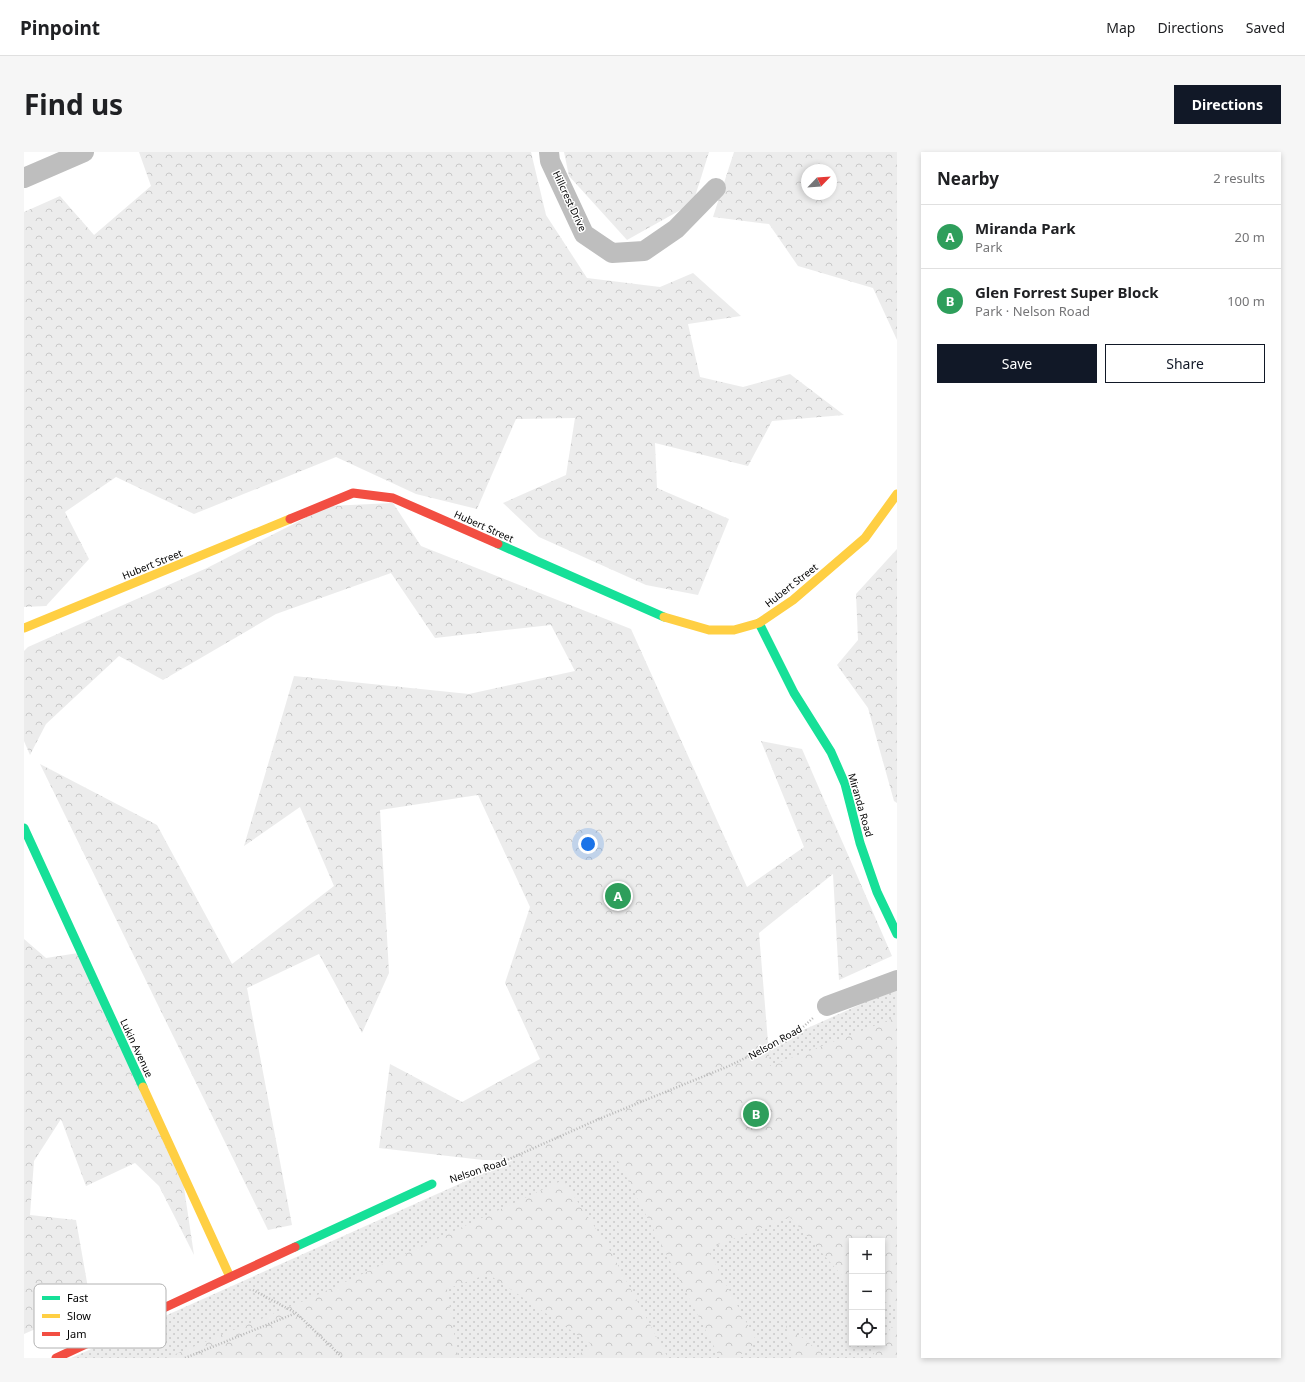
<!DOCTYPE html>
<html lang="en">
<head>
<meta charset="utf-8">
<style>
  :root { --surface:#fff; --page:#f6f6f6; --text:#202124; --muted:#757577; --line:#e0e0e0; --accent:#111827 }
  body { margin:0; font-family:"Noto Sans",sans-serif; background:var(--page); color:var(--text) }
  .controls { position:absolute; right:12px; bottom:12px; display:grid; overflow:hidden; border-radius:0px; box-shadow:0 2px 6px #0003 }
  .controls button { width:36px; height:36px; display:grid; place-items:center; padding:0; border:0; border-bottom:1px solid var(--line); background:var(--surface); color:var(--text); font:20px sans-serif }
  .compass { position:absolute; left:777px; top:12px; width:36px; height:36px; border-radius:50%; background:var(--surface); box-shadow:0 2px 6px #0003; rotate:65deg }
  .you { position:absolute; left:564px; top:692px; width:14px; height:14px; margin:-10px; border:3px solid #fff; border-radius:50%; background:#1a73e8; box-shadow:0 0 0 6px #1a73e833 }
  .badge { display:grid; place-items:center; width:26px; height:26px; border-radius:50%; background:var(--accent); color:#fff; font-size:13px; font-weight:700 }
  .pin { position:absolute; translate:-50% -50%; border:2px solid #fff; box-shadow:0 1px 4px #0006 }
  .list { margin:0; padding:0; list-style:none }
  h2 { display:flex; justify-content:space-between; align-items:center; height:52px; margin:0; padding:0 16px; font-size:17px }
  h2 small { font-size:13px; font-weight:400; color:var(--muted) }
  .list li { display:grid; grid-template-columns:26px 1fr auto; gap:12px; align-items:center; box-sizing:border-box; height:64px; padding:0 16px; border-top:1px solid var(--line) }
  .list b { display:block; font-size:15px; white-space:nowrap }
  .list p { margin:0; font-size:13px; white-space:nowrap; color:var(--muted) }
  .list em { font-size:13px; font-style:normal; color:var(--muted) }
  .actions { display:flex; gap:8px; padding:12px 16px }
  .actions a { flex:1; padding:9px 0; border:1px solid var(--accent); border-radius:0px; text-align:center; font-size:14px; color:var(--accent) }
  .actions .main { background:var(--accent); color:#fff }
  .icon { flex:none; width:22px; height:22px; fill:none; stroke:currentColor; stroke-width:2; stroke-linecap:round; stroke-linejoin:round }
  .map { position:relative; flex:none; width:873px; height:1206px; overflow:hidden; border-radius:0px }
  header { display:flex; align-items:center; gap:24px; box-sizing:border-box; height:56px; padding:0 20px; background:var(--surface); border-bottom:1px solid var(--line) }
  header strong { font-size:19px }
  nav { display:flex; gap:22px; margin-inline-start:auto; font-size:14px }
  .intro { display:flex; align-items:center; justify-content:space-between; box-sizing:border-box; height:96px; padding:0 24px }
  h1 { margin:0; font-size:28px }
  .button { padding:10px 18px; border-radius:0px; background:var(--accent); color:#fff; font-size:14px; font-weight:700 }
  main { display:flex; gap:24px; padding:0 24px }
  aside { flex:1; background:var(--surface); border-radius:0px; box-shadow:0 2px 6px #0003 }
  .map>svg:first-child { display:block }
  .grass { fill:url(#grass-dots); fill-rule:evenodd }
  .forest { fill:url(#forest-crowns); fill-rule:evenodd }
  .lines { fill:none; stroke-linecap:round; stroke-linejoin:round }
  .path { stroke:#b9b9b9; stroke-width:2.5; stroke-dasharray:1 2; stroke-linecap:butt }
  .street { stroke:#bebebe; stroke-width:20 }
  .fast { stroke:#16e098; stroke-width:9 }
  .slow { stroke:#ffcf43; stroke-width:9 }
  .jam { stroke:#f24e42; stroke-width:9 }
  .labels { text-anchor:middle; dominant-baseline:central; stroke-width:3; stroke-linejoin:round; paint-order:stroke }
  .street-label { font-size:10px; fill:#000; stroke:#fff }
  .key { fill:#fff; stroke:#b2b2b2; stroke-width:1 }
  .key-label { font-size:11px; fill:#000 }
</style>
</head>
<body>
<header>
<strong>Pinpoint</strong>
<nav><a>Map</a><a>Directions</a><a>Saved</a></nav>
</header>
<div class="intro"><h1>Find us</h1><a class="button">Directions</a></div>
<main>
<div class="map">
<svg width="873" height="1206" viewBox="0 0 873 1206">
  <defs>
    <pattern id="grass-dots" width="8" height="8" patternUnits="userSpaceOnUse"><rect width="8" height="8" fill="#ececec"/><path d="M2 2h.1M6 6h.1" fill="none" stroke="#c9c9c9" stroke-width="1.8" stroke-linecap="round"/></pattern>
    <pattern id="forest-crowns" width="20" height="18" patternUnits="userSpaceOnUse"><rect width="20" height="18" fill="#ececec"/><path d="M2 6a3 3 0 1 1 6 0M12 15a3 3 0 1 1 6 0" fill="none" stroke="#c9c9c9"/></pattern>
  </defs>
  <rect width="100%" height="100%" fill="#fff"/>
  <path class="grass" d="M873,836v370h-826zM828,1089h30v102h-30z"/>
  <g class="forest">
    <polygon points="115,0 507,0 522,63 563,126 636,135 669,121 717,164 664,172 676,225 719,235 766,222 820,263 748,269 724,314 631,291 633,336 705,367 674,443 622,433 515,385 479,351 542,323 551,266 492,267 453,357 392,342 312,305 170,362 92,325 41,360 65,407 22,454 0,455 0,60 36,44 70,83 127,34"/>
    <polygon points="540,0 685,0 669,51 603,88 545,24"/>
    <path d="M710,0h163v188l-24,-52 -75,-22 -29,-42 -56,-7zM783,18h24v24h-24z"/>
    <polygon points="369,351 397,394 607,477 723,735 780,695 737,589 778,597 868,804 815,828 809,722 735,781 746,914 873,865 873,1157 858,1148 858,1089 828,1089 828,1131 822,1128 766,1065 683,1097 733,1190 712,1206 696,1206 594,1009 459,1008 355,996 366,912 438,950 516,907 481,831 506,755 454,643 356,658 365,821 338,881 295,802 223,836 268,1073 244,1078 16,612 133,673 208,812 310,734 276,655 220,694 270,524 445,542 551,519 527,473 411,486 367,421 252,462 139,528 95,504 22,572 6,603 0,589 0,499 4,495 183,416 305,354"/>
    <polygon points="873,397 873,651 870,649 844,556 813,513 834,488 832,442"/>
    <polygon points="0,787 22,806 61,800 159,1029 170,1103 135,1034 111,1011 62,1034 37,967 10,1009 6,1063 52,1068 67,1153 0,1182"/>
    <polygon points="539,1028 583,1093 644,1206 551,1206 567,1192 464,1122 423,1137 434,1206 142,1206 289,1145"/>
    <polygon points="873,1167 873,1206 847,1206"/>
    <polygon points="762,1173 804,1206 768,1206"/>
  </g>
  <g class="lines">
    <g class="path">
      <polyline points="427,1026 474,1012 575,967 705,914 752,891 778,876 789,866"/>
      <polyline points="229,1138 272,1161 319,1206"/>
      <polyline points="161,1206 272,1161"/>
    </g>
    <g class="street">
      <polyline points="525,0 526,9 560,82 588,101 620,99 652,77 692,36"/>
      <polyline points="0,26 60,0"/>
      <polyline points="803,854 873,828"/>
    </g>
    <g class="fast">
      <polyline points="474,392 640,465"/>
      <polyline points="735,471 770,541 807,600 821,632 836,691 853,740 873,782"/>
      <polyline points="0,676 119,935"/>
      <polyline points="271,1095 408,1032"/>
    </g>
    <g class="slow">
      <polyline points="640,465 685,478 710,478 735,471 769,448 841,386 873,342"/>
      <polyline points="0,476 266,367"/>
      <polyline points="119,935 206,1125"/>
    </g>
    <g class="jam">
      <polyline points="266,367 329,341 369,346 474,392"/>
      <polyline points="32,1206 271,1095"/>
    </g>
  </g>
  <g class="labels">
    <g class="street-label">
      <text transform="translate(546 49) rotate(65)">Hillcrest Drive</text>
      <text transform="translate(460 374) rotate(24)">Hubert Street</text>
      <text transform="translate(128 412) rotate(-22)">Hubert Street</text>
      <text transform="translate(767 433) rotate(-38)">Hubert Street</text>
      <text transform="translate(837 653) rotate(74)">Miranda Road</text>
      <text transform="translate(751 890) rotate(-29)">Nelson Road</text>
      <text transform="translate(113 896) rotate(65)">Lukin Avenue</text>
      <text transform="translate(454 1018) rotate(-18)">Nelson Road</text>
    </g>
  </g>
  <rect x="10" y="1132" width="132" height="64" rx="6" class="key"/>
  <rect x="18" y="1144" width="18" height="4" fill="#16e098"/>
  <rect x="18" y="1162" width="18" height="4" fill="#ffcf43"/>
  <rect x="18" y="1180" width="18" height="4" fill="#f24e42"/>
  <g class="key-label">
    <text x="43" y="1150">Fast</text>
    <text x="43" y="1168">Slow</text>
    <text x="43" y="1186">Jam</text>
  </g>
</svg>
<div class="controls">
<button>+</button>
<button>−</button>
<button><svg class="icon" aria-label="locate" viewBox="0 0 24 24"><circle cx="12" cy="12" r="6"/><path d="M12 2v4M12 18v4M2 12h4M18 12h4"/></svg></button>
</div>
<svg class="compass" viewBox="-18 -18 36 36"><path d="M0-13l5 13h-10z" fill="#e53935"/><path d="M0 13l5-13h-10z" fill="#757577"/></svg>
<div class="you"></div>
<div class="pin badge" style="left:594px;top:744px;background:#2e9e5b">A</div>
<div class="pin badge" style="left:732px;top:962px;background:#2e9e5b">B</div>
</div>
<aside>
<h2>Nearby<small>2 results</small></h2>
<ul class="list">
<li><span class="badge" style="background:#2e9e5b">A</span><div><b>Miranda Park</b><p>Park</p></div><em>20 m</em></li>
<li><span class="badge" style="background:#2e9e5b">B</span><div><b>Glen Forrest Super Block</b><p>Park · Nelson Road</p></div><em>100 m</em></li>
</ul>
<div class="actions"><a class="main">Save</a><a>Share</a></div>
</aside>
</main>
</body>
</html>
